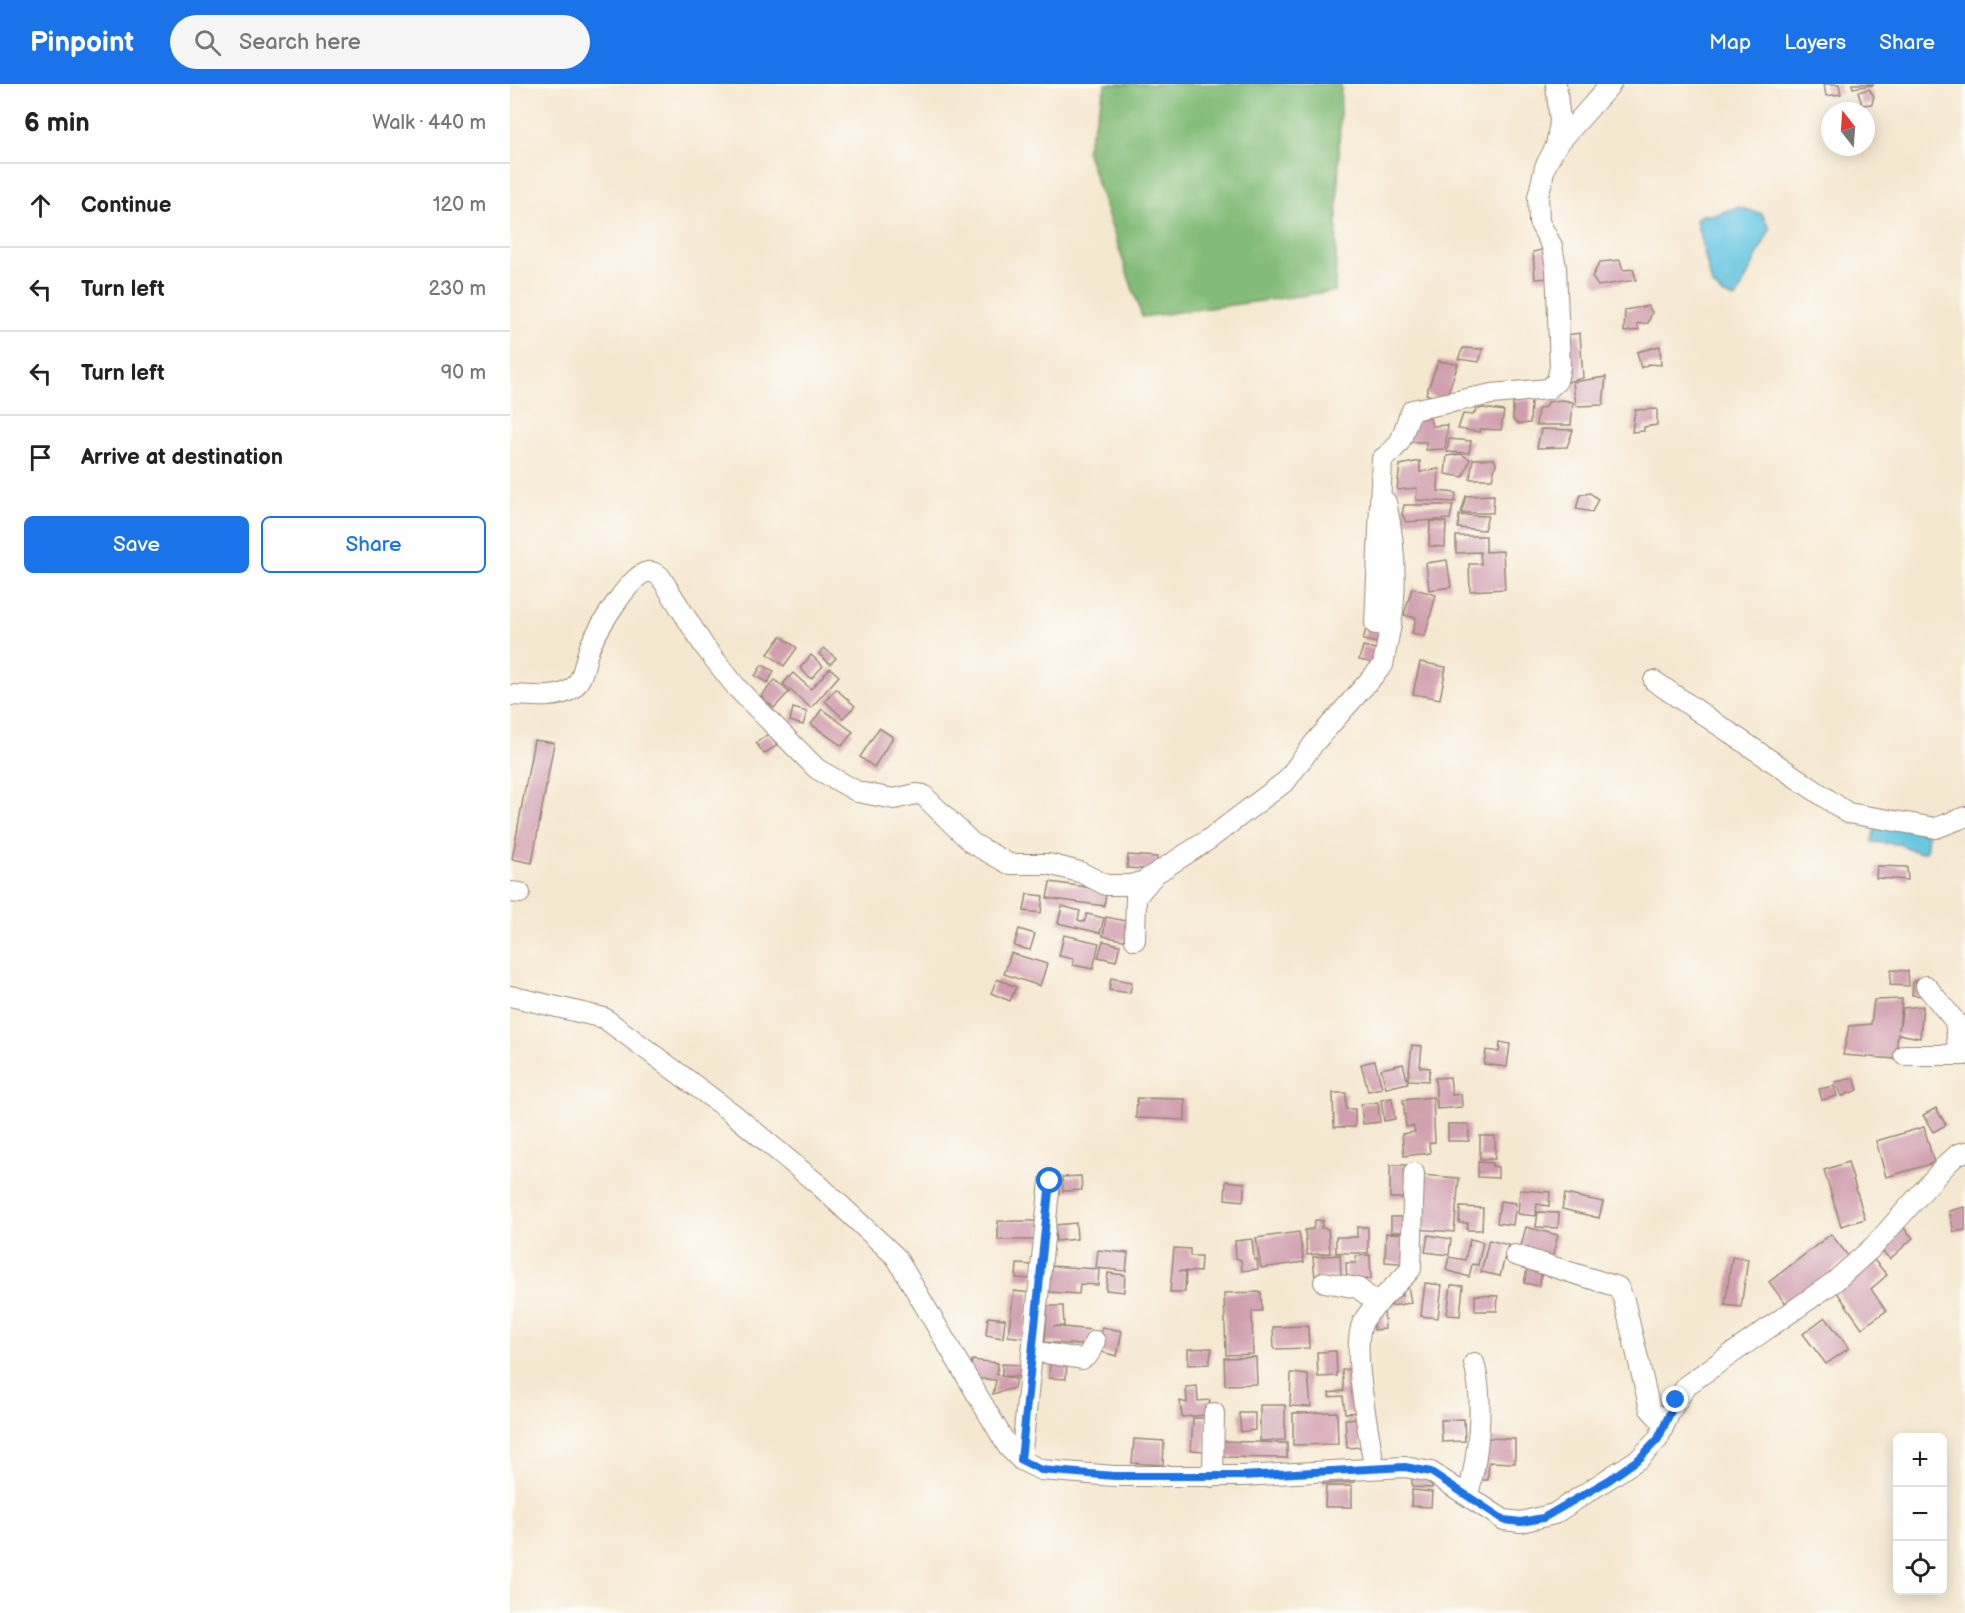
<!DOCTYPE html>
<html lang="en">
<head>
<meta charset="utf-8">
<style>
  :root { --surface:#fff; --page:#f6f6f6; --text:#222; --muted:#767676; --line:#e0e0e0; --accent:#1a73e8 }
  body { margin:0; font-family:"Balsamiq Sans",sans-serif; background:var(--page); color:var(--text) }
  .controls { position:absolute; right:18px; bottom:18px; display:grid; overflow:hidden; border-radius:9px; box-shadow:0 3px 15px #0003 }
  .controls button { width:54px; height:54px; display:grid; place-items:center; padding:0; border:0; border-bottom:2px solid var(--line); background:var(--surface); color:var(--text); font:30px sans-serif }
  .compass { position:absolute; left:1311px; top:18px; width:54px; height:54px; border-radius:50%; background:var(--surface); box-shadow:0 3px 15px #0003; rotate:343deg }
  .stop { position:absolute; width:18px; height:18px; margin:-14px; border:4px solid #1a73e8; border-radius:50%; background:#fff }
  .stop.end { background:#1a73e8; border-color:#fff; box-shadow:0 2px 6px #0008 }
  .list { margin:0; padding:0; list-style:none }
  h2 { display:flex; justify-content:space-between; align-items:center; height:78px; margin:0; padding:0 24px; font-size:26px }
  h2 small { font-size:20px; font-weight:400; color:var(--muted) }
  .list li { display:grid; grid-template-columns:39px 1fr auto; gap:18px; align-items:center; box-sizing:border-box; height:84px; padding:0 24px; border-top:2px solid var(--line) }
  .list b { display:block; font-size:22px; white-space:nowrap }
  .list em { font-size:20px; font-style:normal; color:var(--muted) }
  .actions { display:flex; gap:12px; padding:18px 24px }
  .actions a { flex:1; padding:14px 0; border:2px solid var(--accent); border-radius:9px; text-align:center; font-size:21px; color:var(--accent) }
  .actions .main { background:var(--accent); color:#fff }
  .icon { flex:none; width:33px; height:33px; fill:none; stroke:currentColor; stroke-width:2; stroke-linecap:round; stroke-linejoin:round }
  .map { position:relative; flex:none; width:1455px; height:1529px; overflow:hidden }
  header { display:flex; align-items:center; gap:36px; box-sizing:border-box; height:84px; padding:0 30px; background:var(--accent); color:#fff }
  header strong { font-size:28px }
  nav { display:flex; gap:33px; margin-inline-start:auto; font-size:21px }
  .search { width:420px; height:54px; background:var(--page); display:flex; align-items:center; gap:15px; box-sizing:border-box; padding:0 21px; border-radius:33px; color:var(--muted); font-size:22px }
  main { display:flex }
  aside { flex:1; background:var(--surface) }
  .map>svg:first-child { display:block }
  .forest { fill:#83bc78; stroke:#5f734b; stroke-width:1.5 }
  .water { fill:#63c4e2; stroke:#4f7780; stroke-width:1.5 }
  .building { fill:#d09ead }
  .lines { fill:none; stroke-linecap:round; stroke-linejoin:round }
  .minor-casing { stroke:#988977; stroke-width:22 }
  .minor { stroke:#fff; stroke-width:20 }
  .route { stroke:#1a73e8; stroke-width:8 }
</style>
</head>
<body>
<header>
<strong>Pinpoint</strong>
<div class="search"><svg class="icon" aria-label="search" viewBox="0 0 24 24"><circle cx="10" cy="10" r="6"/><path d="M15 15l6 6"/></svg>Search here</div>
<nav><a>Map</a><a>Layers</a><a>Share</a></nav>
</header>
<main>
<aside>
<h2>6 min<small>Walk · 440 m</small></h2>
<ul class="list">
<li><svg class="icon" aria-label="ahead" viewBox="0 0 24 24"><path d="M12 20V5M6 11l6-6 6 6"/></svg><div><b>Continue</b></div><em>120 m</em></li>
<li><svg class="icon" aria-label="left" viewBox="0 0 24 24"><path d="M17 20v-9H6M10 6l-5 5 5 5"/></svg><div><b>Turn left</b></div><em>230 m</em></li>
<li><svg class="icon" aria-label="left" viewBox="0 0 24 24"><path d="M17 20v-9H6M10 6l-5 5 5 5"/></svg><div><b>Turn left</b></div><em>90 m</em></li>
<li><svg class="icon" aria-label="arrive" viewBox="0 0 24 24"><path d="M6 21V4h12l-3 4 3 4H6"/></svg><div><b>Arrive at destination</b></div></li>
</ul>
<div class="actions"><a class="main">Save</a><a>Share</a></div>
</aside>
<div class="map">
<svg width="1455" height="1529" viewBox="0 0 1455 1529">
  <rect width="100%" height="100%" fill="#fdfcf7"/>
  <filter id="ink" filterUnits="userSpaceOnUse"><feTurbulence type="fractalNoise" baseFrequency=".0167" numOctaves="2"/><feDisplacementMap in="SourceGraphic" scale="12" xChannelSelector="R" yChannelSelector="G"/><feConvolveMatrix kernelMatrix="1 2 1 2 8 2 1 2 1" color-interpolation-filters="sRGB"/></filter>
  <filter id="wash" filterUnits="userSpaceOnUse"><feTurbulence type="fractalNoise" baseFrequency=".008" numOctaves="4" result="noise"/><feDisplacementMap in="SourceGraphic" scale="24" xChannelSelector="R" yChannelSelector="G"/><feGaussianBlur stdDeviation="1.35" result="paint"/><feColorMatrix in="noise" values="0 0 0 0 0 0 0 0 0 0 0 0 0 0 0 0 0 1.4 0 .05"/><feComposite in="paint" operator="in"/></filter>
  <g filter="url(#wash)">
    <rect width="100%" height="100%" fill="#f5e8d0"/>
    <polygon class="forest" points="596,0 831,0 825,207 632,233 576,66"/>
    <g class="water">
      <polygon points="1227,123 1252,130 1260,145 1226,215 1212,210 1202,200 1186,136 1191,131 1205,131"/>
      <polygon points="1366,739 1418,749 1416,768 1407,768 1389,760 1362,758"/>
    </g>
    <g id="blocks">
      <g class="building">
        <polygon points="1314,0 1329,0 1331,10 1316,12"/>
        <polygon points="1342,0 1363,0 1363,1 1343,4"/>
        <polygon points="1359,5 1364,12 1362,20 1352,21 1348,8"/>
        <polygon points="1040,164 1044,194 1025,195 1023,168"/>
        <polygon points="1110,176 1113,186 1123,185 1126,196 1088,202 1082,193 1090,178"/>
        <polygon points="1138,222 1142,228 1138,239 1127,240 1129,246 1114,248 1115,226"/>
        <polygon points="1070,249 1073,294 1050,300 1050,294 1060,289 1057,251"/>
        <polygon points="1150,262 1151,281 1139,280 1131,284 1127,268"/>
        <polygon points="953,264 973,265 969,278 948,275"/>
        <polygon points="928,277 948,280 935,317 916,310"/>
        <polygon points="1096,293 1093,321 1066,322 1063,298"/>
        <polygon points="1013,315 1021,317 1020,339 1009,340 1003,336 1003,320"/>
        <polygon points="1052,316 1063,318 1061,341 1026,341 1028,325 1037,322 1038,318"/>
        <polygon points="973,324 994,327 991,346 970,345 970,348 948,345 953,330 963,331 966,326"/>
        <polygon points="1147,325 1147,341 1134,343 1134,347 1122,348 1125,326"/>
        <polygon points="902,334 920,334 922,342 938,341 935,365 916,366 916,358 897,358"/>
        <polygon points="1031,345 1063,346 1057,363 1027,364"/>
        <polygon points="939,355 961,357 959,369 937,368"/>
        <polygon points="951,370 960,375 953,393 935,390 937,372"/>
        <polygon points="963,375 984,375 986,380 982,395 960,395"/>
        <polygon points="910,377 910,388 929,385 928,407 946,409 945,418 906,416 907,404 887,406 890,381"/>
        <polygon points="1080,409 1088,415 1082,428 1066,425 1070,411"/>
        <polygon points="984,411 983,429 951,429 956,412"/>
        <polygon points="894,421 943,421 940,435 896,438 892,430"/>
        <polygon points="949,431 978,432 974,446 948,444"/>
        <polygon points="920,437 936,438 935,463 919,462"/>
        <polygon points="946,452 976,452 976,468 993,467 995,505 960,507 959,480 971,480 970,468 946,469"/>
        <polygon points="937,476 941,503 919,506 916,479"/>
        <polygon points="902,504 926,511 915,552 902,549 906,534 894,531"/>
        <polygon points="856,545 877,550 870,580 849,576 853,562 870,566 872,560 853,556"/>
        <polygon points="271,552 287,564 274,582 258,570"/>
        <polygon points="314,564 326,574 320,580 309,570"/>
        <polygon points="301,571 313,582 301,595 290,584"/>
        <polygon points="910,578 936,583 930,615 903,610"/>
        <polygon points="252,581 264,587 258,599 245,592"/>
        <polygon points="320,584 329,592 301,624 273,600 283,589 301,605"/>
        <polygon points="265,596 279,608 264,624 251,612"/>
        <polygon points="326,605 345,622 333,634 315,617"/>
        <polygon points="283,624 297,628 293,641 280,637"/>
        <polygon points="312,625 343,648 332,662 301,640"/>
        <polygon points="369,644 383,653 364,683 350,673"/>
        <polygon points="258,650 267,661 254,670 246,659"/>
        <polygon points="24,656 44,659 22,779 2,775"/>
        <polygon points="618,771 647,773 646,786 617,784"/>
        <polygon points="1367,782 1397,783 1398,796 1366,794"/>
        <polygon points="540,798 597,806 594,822 537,814"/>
        <polygon points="517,810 533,812 531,829 514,827"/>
        <polygon points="552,822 570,827 568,836 574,838 577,830 594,834 590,849 548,839"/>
        <polygon points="596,833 621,838 618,857 593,852"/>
        <polygon points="509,845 525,850 520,866 504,862"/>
        <polygon points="554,851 589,859 583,885 563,881 564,875 549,872"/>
        <polygon points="593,857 610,861 606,877 588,873"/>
        <polygon points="501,869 537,880 530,902 494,890"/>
        <polygon points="1381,886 1398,887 1399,902 1380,901"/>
        <polygon points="601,894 622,898 620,909 599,906"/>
        <polygon points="487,895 506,903 500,917 481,909"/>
        <polygon points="1413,895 1413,912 1402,911 1403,898"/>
        <polygon points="1392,915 1389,946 1393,924 1413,922 1410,954 1388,950 1385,975 1333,971 1339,942 1361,940 1364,916"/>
        <polygon points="990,958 1000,960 997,983 974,980 976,966 989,968"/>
        <polygon points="902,961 912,962 910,983 920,984 918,997 898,996"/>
        <polygon points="865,977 872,1004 858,1007 851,980"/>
        <polygon points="893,980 898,999 876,1004 871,985"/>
        <polygon points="940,993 942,1011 951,1010 952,1023 927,1025 925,994"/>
        <polygon points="1344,994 1348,1006 1332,1012 1325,998"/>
        <polygon points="1324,1002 1327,1012 1312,1016 1309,1005"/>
        <polygon points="823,1009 836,1009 836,1025 845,1025 845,1043 824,1043"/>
        <polygon points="923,1013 925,1058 919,1059 920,1069 894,1072 892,1050 905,1048 903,1042 896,1043 893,1016"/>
        <polygon points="627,1014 675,1015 675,1036 626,1034"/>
        <polygon points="882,1014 885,1035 874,1037 871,1016"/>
        <polygon points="868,1018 870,1038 853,1040 851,1020"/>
        <polygon points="1426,1024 1436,1041 1423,1048 1413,1031"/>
        <rect x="938" y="1040" width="21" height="17"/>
        <polygon points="1414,1043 1424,1079 1376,1093 1366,1057"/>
        <rect x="970" y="1052" width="15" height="23"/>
        <polygon points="968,1078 982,1079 982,1082 988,1083 988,1094 968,1093"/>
        <polygon points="1338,1078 1355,1135 1331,1142 1314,1086"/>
        <polygon points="880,1081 897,1081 898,1114 880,1114"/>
        <polygon points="911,1091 949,1094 944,1148 906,1145"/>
        <polygon points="571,1092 572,1106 553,1107 552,1093"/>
        <polygon points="716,1097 735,1099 733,1117 715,1115"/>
        <polygon points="1010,1106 1040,1108 1039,1122 1027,1120 1026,1132 1008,1130"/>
        <polygon points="1055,1110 1093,1118 1089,1134 1052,1125"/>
        <polygon points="990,1117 1006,1119 1003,1141 987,1139"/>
        <polygon points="950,1123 973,1124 972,1146 957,1146 958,1139 949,1139"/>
        <polygon points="1455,1123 1455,1146 1444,1148 1439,1127"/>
        <polygon points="1028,1128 1049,1129 1048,1144 1026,1143"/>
        <rect x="881" y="1133" width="17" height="15"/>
        <polygon points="805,1136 813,1137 811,1144 818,1145 820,1169 797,1171 795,1146 803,1145"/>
        <rect x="488" y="1137" width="43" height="19"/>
        <polygon points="566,1139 567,1155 546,1157 545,1141"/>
        <polygon points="847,1143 858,1143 858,1169 826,1169 826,1153 847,1153"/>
        <polygon points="1016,1143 1048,1151 1042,1174 1010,1166"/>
        <polygon points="1393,1143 1403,1154 1380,1175 1370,1165"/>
        <polygon points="789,1148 794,1178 751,1184 746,1154"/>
        <polygon points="876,1149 902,1150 900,1180 875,1178"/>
        <polygon points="1321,1150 1339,1173 1277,1222 1259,1198"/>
        <polygon points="918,1151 941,1155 939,1171 915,1168"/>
        <polygon points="742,1155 744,1176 747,1175 748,1185 732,1187 731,1176 726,1174 725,1157"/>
        <polygon points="960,1155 973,1158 968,1181 962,1180 959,1193 936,1186 939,1173 955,1176"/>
        <polygon points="979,1156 998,1161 990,1192 971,1188"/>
        <polygon points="664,1164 680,1165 680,1172 691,1172 690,1188 669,1187 676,1188 675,1208 660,1208"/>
        <polygon points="588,1166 618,1169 616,1187 586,1184"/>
        <polygon points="830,1171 831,1192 805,1194 803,1173"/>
        <polygon points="860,1171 861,1195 837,1196 836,1179 846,1179 846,1172"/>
        <polygon points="1222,1173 1238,1175 1231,1223 1215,1221"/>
        <polygon points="1364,1176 1377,1191 1361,1205 1376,1227 1352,1244 1326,1207"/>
        <polygon points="507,1180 523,1181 523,1195 506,1194"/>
        <polygon points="1018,1181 1033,1184 1029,1202 1014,1199"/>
        <polygon points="540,1182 589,1185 588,1201 570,1200 569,1210 538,1208"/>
        <polygon points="598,1189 615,1191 614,1208 596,1206"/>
        <polygon points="915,1199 932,1201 928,1234 911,1232"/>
        <polygon points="898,1201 901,1219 881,1222 879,1210 893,1212 891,1202"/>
        <polygon points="941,1201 953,1202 950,1232 937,1231"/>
        <polygon points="504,1207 520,1209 514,1254 498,1252"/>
        <polygon points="751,1208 752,1227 742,1227 743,1270 716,1271 714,1209"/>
        <polygon points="965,1211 988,1212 987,1227 965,1227"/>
        <polygon points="537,1222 553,1222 554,1242 543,1242 582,1246 580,1262 535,1258"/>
        <polygon points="863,1224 874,1224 875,1245 864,1246"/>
        <polygon points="478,1233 495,1235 493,1254 476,1251"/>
        <polygon points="1315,1233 1339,1264 1316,1280 1293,1250"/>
        <polygon points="798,1242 799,1264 764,1265 763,1243"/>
        <polygon points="592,1243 612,1247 607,1272 587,1267"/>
        <polygon points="702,1264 699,1280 678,1281 678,1265"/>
        <polygon points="826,1267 827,1292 808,1293 807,1268"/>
        <polygon points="746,1273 747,1300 715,1301 714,1274"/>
        <polygon points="462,1276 488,1279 487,1291 492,1292 492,1280 515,1281 514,1293 492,1292 506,1295 504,1304 483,1310 486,1296 460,1294"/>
        <polygon points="540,1277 557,1278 556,1295 539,1294"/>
        <polygon points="848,1284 852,1328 835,1329 833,1312 819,1313 819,1309 834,1307 832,1286"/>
        <polygon points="781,1289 798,1291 801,1323 780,1322"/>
        <polygon points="687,1302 688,1317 700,1316 696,1331 672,1333 670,1317 677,1319 676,1303"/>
        <polygon points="750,1321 775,1321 775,1356 750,1357"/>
        <polygon points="827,1328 828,1360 783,1361 783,1329"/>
        <polygon points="729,1329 745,1329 745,1346 731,1348"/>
        <polygon points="683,1334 697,1334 695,1367 681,1366"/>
        <polygon points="849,1334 851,1363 837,1364 835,1335"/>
        <polygon points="954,1335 955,1357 932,1358 931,1336"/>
        <polygon points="971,1354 1005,1355 1005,1379 979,1378 978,1396 969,1396"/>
        <polygon points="624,1355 654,1357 653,1381 622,1379"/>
        <polygon points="712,1357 777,1359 777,1374 712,1373"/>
        <polygon points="845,1389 845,1398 813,1400 812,1392"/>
        <polygon points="902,1390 922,1391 922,1404 902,1403"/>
        <polygon points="816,1402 842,1402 842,1423 815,1423"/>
        <polygon points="902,1406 922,1408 921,1423 901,1422"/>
      </g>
    </g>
  </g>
  <g filter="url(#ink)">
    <use href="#blocks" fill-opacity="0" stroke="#988977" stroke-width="1.5"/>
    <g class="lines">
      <defs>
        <g id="minor">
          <polyline points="1046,62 1101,0"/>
          <path d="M876,418c9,41 12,80 5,122"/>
          <polyline points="1144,597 1338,729 1426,744 1455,733"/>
          <path d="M0,611c17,0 45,5 60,-5 15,-9 14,-31 21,-46 8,-16 39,-69 56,-72 5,-1 9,2 13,4l44,70 33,42 80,81 41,23 36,7 22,-5 7,1 49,48 37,21h39l32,8 26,13h24l14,-4 64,-41 78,-59 29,-39 68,-77 8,-41h-16l7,-165c26,-19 17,-23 30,-49l80,-16 56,-5 9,-8 3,-14 -4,-100 -4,-21 -13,-24 -1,-25 7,-30 11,-21 4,-24 -4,-38"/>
          <polyline points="0,808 10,809"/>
          <polyline points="625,856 626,813 643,793"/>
          <polyline points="1416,902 1445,937 1449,971 1455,971"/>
          <polyline points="0,912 94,934 222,1029 310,1102 386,1173 498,1363 511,1376 531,1386 604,1392 731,1392 895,1383 921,1388 994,1436 1011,1438 1044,1430 1130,1374 1148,1355 1160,1328 1177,1301 1324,1198 1364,1162 1436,1081 1448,1070 1455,1068"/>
          <polyline points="1394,971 1449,971"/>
          <polyline points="1005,1171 1108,1203 1114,1216 1140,1325 1154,1340"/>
          <polyline points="814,1198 848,1204 868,1220"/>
          <polyline points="523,1267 572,1275 579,1270 585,1257"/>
          <polyline points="511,1376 540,1097"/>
          <path d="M864,1383c-4,-32 -25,-123 -10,-147 10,-16 34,-36 47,-51l3,-96"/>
          <polyline points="703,1393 704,1329"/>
          <path d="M958,1411c10,-38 17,-94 6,-132"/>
        </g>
      </defs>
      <use href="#minor" class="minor-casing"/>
      <use href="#minor" class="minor"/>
    </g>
  </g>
  <g class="lines" filter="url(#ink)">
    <polyline class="route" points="540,1097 511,1376 531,1386 604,1392 731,1392 895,1383 921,1388 994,1436 1011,1438 1033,1434 1099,1396 1130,1374 1148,1355 1166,1316"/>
  </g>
</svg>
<div class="controls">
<button>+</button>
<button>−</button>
<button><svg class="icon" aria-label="locate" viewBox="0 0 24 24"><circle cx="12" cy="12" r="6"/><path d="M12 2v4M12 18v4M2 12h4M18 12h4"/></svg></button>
</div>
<svg class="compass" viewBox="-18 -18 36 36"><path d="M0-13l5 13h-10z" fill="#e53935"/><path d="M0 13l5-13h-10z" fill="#767676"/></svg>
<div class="stop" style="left:540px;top:1097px"></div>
<div class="stop end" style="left:1166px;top:1316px"></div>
</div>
</main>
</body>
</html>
